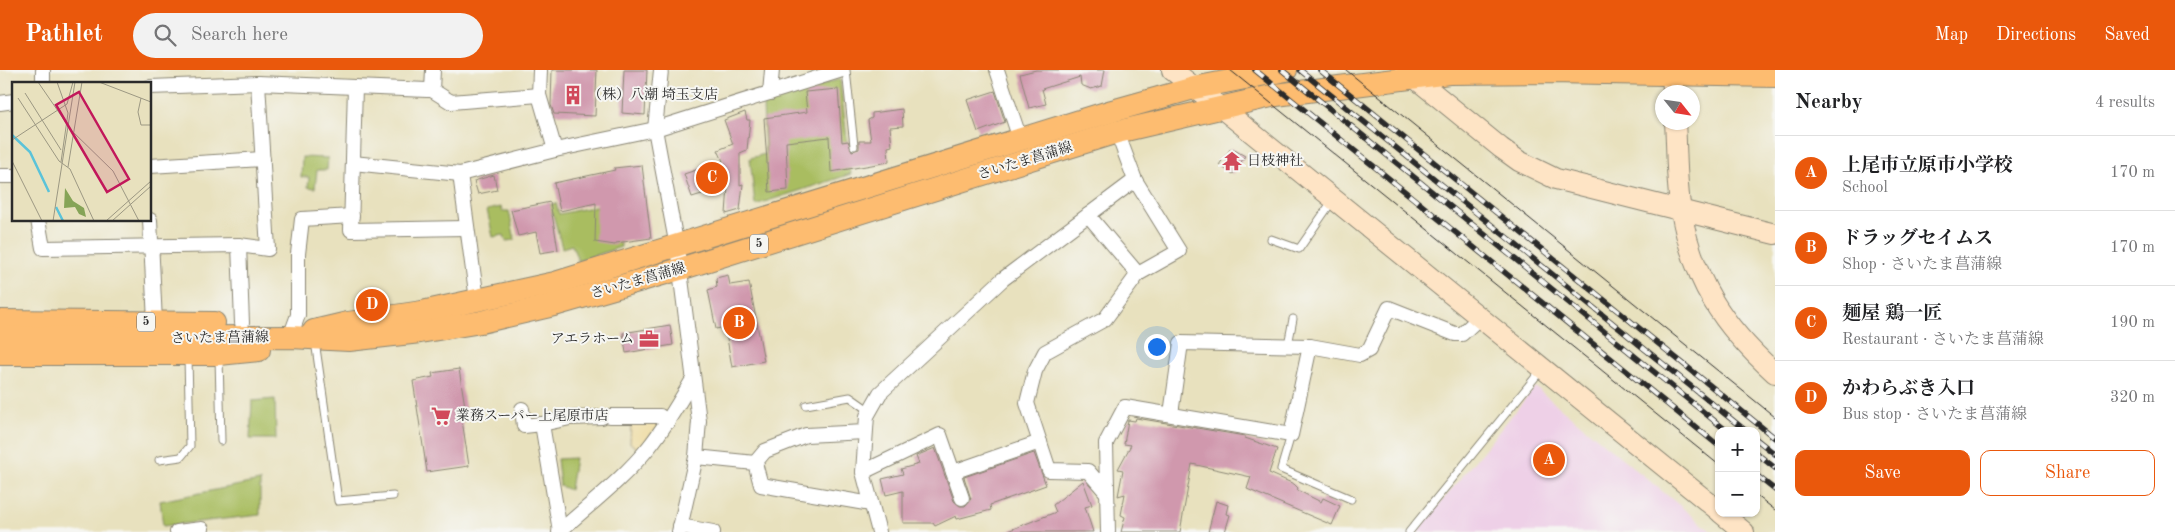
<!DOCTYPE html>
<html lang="en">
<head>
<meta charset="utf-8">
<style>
  :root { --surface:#fff; --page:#f2f2f2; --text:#202124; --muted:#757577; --line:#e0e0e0; --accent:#ea580c }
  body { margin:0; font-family:"Old Standard TT","Noto Serif JP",serif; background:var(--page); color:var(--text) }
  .controls { position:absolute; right:15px; bottom:15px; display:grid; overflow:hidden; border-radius:10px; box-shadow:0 1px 4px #0004 }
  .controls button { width:45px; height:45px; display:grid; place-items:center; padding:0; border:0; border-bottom:1px solid var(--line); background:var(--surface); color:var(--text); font:25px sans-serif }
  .compass { position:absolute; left:1655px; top:15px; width:45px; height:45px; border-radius:50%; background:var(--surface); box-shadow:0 1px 4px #0004; rotate:120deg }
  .you { position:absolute; left:1156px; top:276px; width:18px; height:18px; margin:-12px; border:4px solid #fff; border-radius:50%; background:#1a73e8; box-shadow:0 0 0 8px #1a73e833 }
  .badge { display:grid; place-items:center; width:32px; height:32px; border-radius:50%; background:var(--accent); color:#fff; font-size:16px; font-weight:700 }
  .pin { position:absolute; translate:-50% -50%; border:2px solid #fff; box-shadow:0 1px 5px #0006 }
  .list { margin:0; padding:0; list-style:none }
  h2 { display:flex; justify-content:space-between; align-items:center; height:65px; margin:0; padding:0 20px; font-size:21px }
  h2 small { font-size:16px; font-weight:400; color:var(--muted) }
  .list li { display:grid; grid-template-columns:32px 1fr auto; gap:15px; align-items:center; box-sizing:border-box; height:75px; padding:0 20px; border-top:1px solid var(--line) }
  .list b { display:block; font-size:19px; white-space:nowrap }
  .list p { margin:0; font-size:16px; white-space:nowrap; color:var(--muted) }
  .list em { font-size:16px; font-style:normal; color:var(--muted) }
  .actions { display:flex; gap:10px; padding:15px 20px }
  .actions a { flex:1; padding:11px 0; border:1px solid var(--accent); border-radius:10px; text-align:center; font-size:18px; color:var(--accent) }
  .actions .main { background:var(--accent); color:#fff }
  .icon { flex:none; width:28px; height:28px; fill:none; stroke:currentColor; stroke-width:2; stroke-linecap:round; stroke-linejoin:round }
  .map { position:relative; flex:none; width:1775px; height:462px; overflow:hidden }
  header { display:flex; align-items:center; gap:30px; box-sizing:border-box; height:70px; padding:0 25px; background:var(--accent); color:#fff }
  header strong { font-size:24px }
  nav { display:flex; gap:28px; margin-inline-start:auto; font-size:18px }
  .search { width:350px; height:45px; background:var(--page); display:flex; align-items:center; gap:12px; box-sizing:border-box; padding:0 18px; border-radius:28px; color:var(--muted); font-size:19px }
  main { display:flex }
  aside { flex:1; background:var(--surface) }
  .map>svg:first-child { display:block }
  .built { fill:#eed0e7 }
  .green { fill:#a9bd61; stroke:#6a7446 }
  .sand { fill:#eeda9e; stroke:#8c8264 }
  .building { fill:#d098ad }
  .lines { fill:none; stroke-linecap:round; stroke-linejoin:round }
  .lane-casing { stroke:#8a8674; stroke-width:9 }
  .street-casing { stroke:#8a8674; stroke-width:16 }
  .secondary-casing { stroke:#8a8674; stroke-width:22 }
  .primary-casing { stroke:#8a8674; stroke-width:24 }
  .lane { stroke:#fff; stroke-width:7 }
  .street { stroke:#fff; stroke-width:14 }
  .secondary { stroke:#fee4c5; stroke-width:20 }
  .primary { stroke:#fdbc6f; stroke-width:22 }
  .tram { stroke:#2b2b2b; stroke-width:1 }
  .rail-casing { stroke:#2b2b2b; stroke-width:5.5 }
  .rail { stroke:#f6f6f2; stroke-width:4; stroke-dasharray:11; stroke-linecap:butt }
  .labels { text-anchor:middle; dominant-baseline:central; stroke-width:4; stroke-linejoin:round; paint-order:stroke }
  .shield { fill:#f6f6f2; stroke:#686867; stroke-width:1 }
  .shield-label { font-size:12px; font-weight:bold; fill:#2b2b2b }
  .poi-label { font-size:14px; fill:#2b2b2b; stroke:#f6f6f2; text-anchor:start }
  .street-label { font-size:14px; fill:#2b2b2b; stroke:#f6f6f2 }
  .inset-river { fill:none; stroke:#5bc3d9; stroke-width:2.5 }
  .inset-road { fill:none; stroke:#9c9883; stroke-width:1 }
  .view { fill:#c2185b; fill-opacity:0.15; stroke:#c2185b; stroke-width:2.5 }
  .inset-edge { fill:none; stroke:#2b2b2b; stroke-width:2.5 }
</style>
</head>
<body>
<header>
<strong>Pathlet</strong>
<div class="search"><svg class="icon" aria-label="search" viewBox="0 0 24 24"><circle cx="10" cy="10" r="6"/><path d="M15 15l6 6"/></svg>Search here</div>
<nav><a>Map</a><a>Directions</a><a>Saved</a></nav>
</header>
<main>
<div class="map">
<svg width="1775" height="462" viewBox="0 0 1775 462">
  <rect width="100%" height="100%" fill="#f6f6f2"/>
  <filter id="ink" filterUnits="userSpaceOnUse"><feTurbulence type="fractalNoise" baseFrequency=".02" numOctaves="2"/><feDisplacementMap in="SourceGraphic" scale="10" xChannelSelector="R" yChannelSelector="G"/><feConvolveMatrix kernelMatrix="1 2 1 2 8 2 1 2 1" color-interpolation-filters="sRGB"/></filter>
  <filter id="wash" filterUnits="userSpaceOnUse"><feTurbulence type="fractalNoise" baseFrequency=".0096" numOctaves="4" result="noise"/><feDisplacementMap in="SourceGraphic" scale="20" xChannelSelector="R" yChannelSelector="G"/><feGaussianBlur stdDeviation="1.12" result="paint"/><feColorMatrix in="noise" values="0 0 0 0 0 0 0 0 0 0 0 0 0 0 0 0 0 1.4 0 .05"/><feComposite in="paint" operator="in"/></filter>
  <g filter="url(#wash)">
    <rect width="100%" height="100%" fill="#e8e1be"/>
    <polygon class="built" points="1535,317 1712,462 1417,462"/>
    <g class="green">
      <polygon points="840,9 851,104 755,135 750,88 765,84 763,34"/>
      <polygon points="302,87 328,88 327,100 317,100 315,118 308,117 309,107 301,107"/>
      <polygon points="616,132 621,177 578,191 572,175 562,178 553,144 546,144 545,136 556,133 559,144"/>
      <polygon points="501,137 502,141 509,141 515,170 506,171 504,165 493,167 487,140"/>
      <polygon points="275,329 276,369 250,369 252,331"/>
      <polygon points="575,388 570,420 560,416 557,389"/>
      <polygon points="260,411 260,445 163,456 160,431"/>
    </g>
    <polygon class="sand" points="631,353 657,353 658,357 638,379 630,373"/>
    <g id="blocks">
      <g class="building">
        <polygon points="552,0 597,0 595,46 554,44 551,35"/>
        <polygon points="624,0 647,0 645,45 622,43"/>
        <polygon points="1036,0 1105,0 1102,16 1091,19 1081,15 1080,7 1042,19 1046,34 1029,38 1020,4"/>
        <polygon points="838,19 842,72 848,71 852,81 859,79 859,71 871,71 868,50 872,48 872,43 902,39 903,56 890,57 892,76 888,77 889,92 831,102 829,67 786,72 788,120 769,122 764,48 807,42 805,22"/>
        <polygon points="995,21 1005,52 978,62 967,30"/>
        <polygon points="745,42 747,50 750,50 747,80 740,83 740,115 743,114 740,140 726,144 728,116 692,127 684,104 723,91 718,80 733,74 724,50"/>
        <polygon points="1231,78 1245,86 1233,104 1219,95"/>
        <polygon points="642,95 651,168 616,173 615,175 595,172 596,133 560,141 554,113 615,100 614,98"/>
        <polygon points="494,105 497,120 478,124 474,111"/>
        <polygon points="550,132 558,180 540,183 536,162 518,166 511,140"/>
        <polygon points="728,205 730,215 749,212 764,291 732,297 725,257 716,259 708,220 717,217 716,208"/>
        <polygon points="670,255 673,275 626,283 623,263"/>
        <polygon points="459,299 467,349 462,350 469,396 427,402 413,311 433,307 432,303"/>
        <polygon points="1136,348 1245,366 1245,368 1277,379 1269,403 1294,414 1298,418 1297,420 1321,432 1323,428 1340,436 1332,455 1247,419 1251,407 1192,394 1180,462 1121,462 1125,447 1121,445 1125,424 1118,426 1123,400 1118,399 1131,375 1124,374 1128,350 1135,351"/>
        <polygon points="935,378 954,431 960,436 965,436 971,429 964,407 1034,383 1046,415 990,435 991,440 957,449 956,446 935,456 933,453 903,453 903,421 886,425 882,409 903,404 901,399 919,394 916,386"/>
        <polygon points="1083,411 1092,435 1085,437 1093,462 1005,462 1056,442 1053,435"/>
        <polygon points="1216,431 1228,435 1226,444 1230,445 1225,462 1208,462"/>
      </g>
    </g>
  </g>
  <g filter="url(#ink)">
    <use href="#blocks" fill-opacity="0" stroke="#8a8674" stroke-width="1"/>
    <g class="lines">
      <defs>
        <g id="lane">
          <polyline points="846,0 854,76"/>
          <polyline points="1271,169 1299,179 1333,130"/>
          <polyline points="315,271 338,431 393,426"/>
          <polyline points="1288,275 1293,249"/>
          <polyline points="219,287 221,371"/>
          <polyline points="806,335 850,327 870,341"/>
          <polyline points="1291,365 1281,399 1351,429"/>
          <polyline points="159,390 181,387 190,376 188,287"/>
          <polyline points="1409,462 1542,299"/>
        </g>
        <g id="street">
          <polyline points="540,0 539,25 555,80"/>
          <polyline points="661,0 655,59 677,177 699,351 696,387 679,462"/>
          <polyline points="997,0 1020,69"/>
          <polyline points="43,14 43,0"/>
          <polyline points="150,17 258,13 427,20 432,20 433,0"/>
          <polyline points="355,17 351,160 466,158"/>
          <polyline points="432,20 451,32 539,25"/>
          <polyline points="770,23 772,0"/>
          <polyline points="0,33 14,31"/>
          <polyline points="353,93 460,104 555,80 655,59 842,0"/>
          <polyline points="150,96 263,89"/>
          <polyline points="460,104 477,230"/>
          <polyline points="0,106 14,106"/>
          <polyline points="1088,145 1138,204"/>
          <polyline points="38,150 43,178 239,175 268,179 258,13"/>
          <polyline points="150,150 155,252"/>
          <polyline points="239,175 242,253"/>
          <polyline points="290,267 298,245 298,184 302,149 352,146"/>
          <polyline points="522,339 524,356 542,354 560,461"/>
          <polyline points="1171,344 1181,273 1310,276 1360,285 1369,280 1389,238 1455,264 1462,264 1479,248"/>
          <polyline points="610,346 660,346 668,352"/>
          <polyline points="542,354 570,348 602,347"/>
          <polyline points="696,387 755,393 761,415 871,434"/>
          <polyline points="755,393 765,381 806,365 865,362"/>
          <polyline points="863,402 940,365 962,428"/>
          <polyline points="953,402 1040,372"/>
          <polyline points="1106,422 1088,401 1049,400 1027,333 1035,301 1045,282 1105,249 1138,204 1179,181 1135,110"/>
          <polyline points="680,456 713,462"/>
          <polyline points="177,462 202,459"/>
          <path d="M559,462c30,-27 64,-53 90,-85 17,-21 30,-44 44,-68"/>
          <polyline points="879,462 863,402 867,346 880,323 1003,209 1135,110 1117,62"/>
          <polyline points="1108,462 1106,373 1125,337 1291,365 1310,276"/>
        </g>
        <g id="secondary">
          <polyline points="1172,0 1220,37 1719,441"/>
          <polyline points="1405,0 1501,78 1519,91 1556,109 1775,164"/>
          <polyline points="1672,0 1673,22"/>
          <path d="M1675,52c2,29 1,60 6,89 13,71 41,114 94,162"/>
          <polyline points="1721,443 1744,462"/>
        </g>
        <g id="primary">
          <polyline points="0,251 214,253"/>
          <polyline points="314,261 348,253 422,242 555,213 1112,41 1194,18 1286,0"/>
          <polyline points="0,268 290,267 349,270 420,262 481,252 558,234 680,199 1117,62 1276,25 1449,3 1550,2 1775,6"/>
          <polyline points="0,284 219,284 259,280"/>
        </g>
      </defs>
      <use href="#lane" class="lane-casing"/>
      <use href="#street" class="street-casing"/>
      <use href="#secondary" class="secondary-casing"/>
      <use href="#primary" class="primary-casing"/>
      <use href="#lane" class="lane"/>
      <use href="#street" class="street"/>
      <use href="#secondary" class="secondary"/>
      <use href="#primary" class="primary"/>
      <g class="tram">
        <polyline points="1230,0 1719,395"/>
        <polyline points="1346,0 1775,347"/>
        <polyline points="1756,425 1775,440"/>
      </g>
      <defs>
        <g id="rail">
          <polyline points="1255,0 1719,376"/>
          <polyline points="1282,0 1727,361"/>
          <polyline points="1300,0 1746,361"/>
          <polyline points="1320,0 1775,368"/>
          <polyline points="1756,369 1775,384"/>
          <polyline points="1756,383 1775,398"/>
          <polyline points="1756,405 1775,420"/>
        </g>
      </defs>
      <use href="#rail" class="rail-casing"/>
      <use href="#rail" class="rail"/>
    </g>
  </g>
  <defs>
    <symbol id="building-bare" viewBox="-9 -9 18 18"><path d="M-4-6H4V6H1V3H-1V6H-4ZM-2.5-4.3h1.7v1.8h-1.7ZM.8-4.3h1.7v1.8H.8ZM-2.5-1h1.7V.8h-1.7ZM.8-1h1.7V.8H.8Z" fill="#d1495b" stroke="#f6f6f2" stroke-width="2.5" paint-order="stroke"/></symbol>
    <symbol id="temple-bare" viewBox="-9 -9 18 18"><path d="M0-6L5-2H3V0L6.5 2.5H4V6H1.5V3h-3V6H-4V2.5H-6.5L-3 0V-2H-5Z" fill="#d1495b" stroke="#f6f6f2" stroke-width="2.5" paint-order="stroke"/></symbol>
    <symbol id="office-bare" viewBox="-9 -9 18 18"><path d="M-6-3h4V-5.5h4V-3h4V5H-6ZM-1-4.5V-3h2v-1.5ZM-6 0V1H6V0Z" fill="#d1495b" stroke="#f6f6f2" stroke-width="2.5" paint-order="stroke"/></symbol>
    <symbol id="supermarket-bare" viewBox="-9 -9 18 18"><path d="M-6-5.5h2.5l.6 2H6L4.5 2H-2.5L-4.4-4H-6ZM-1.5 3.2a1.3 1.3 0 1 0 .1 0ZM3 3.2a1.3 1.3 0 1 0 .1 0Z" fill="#d1495b" stroke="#f6f6f2" stroke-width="2.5" paint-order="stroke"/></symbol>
  </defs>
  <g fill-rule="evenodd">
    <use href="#building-bare" x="559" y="11" width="28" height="28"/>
    <use href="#temple-bare" x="1218" y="77" width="28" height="28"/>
    <use href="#office-bare" x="635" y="255" width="28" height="28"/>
    <use href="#supermarket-bare" x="427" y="332" width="28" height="28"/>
  </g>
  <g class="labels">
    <g class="shield">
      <rect x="750" y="164.5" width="18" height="19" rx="4"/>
      <rect x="137" y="242.5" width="18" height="19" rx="4"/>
    </g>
    <g class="shield-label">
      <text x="759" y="174">5</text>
      <text x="146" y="252">5</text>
    </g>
    <g class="poi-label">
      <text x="588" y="25">（株）八潮 埼玉支店</text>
      <text x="1247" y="91">日枝神社</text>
      <text x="634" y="269" text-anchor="end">アエラホーム</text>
      <text x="456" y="346">業務スーパー上尾原市店</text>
    </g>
    <g class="street-label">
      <text transform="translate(1025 91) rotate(-17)">さいたま菖蒲線</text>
      <text transform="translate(638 211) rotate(-16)">さいたま菖蒲線</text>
      <text transform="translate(220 268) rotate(-1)">さいたま菖蒲線</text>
    </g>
  </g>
  <g transform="translate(12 12)">
    <rect width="139" height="139" fill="#e8e1be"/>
    <path d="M53,106l8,13 11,7 2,9 -7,-3 -4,-7 -11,1z" fill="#86a457"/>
    <path class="inset-river" d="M0,53l18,17 19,40M44,125l7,14"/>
    <path class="inset-road" d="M26,0l33,48 42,41 26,50M45,0l11,31 -7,49M87,0l52,20M13,11l36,57M6,16l41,63 11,8 24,52M129,16l-3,14 3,13h10M0,58l55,-36 6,-22M0,79l30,60M56,85l14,-85M41,139l22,-139M94,139l45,-40M100,139l39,-35"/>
    <path class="view" d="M67,10l50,87 -22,13 -51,-87z"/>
    <rect width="139" height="139" class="inset-edge"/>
  </g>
</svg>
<div class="controls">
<button>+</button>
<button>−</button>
</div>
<svg class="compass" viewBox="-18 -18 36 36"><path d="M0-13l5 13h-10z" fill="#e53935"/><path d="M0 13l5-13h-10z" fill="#757577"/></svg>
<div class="you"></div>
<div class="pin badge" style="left:1549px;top:390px">A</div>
<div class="pin badge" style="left:739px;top:253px">B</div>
<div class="pin badge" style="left:712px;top:108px">C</div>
<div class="pin badge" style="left:372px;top:235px">D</div>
</div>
<aside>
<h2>Nearby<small>4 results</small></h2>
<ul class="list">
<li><span class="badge">A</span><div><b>上尾市立原市小学校</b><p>School</p></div><em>170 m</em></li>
<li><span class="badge">B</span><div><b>ドラッグセイムス</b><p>Shop · さいたま菖蒲線</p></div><em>170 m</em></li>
<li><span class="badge">C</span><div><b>麺屋 鶏一匠</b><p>Restaurant · さいたま菖蒲線</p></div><em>190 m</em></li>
<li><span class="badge">D</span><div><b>かわらぶき入口</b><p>Bus stop · さいたま菖蒲線</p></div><em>320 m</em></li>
</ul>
<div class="actions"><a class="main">Save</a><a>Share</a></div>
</aside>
</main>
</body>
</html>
